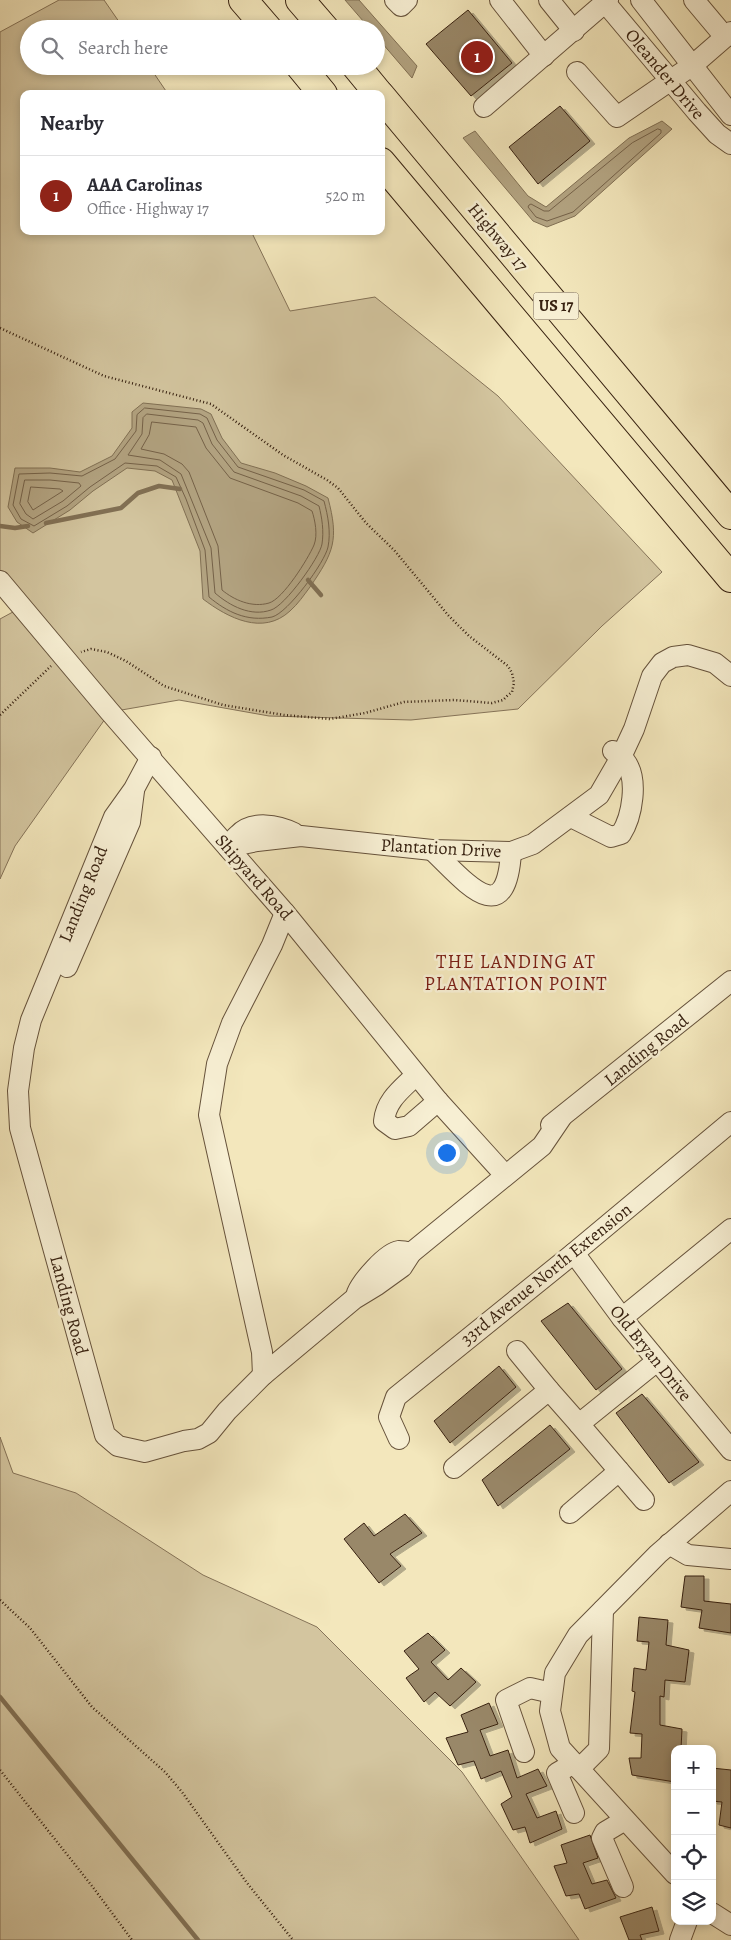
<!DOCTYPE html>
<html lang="en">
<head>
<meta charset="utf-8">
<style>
  :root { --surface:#fff; --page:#f2f2f3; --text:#2b2b33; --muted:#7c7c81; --line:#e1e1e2; --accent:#8f2418 }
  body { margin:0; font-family:Alegreya,serif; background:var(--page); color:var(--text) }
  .controls { position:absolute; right:15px; bottom:15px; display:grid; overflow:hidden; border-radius:10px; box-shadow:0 2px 8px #0003 }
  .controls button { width:45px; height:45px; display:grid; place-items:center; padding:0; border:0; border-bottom:1px solid var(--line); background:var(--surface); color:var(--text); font:25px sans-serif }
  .you { position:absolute; left:446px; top:1152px; width:18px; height:18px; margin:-12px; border:4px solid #fff; border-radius:50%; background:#1a73e8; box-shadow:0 0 0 8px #1a73e833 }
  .badge { display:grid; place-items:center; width:32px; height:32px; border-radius:50%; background:var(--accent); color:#fff; font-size:16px; font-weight:700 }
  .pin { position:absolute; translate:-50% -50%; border:2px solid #fff; box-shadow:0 1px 5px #0006 }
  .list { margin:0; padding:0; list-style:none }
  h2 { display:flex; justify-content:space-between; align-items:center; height:65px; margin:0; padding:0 20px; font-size:21px }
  h2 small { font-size:16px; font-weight:400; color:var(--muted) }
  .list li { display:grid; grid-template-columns:32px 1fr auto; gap:15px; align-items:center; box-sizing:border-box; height:80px; padding:0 20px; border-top:1px solid var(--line) }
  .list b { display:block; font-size:19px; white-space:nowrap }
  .list p { margin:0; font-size:16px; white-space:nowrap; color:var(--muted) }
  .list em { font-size:16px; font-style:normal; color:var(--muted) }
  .icon { flex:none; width:28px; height:28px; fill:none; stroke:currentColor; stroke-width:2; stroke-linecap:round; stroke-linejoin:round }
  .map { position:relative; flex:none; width:731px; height:1940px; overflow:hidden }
  .search { position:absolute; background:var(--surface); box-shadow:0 2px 8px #0003; left:20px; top:20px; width:365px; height:55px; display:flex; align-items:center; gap:12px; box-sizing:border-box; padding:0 18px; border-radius:28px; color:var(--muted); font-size:19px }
  .panel { position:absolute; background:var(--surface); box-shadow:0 2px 8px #0003; left:20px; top:90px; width:365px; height:145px; border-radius:10px }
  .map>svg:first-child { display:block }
  .green { fill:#d3c59f; stroke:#857358 }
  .water { fill:#b3a482; stroke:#817054 }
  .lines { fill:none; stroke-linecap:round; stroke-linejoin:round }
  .shore { stroke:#756249; stroke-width:1 }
  .stream { stroke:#817054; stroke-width:4.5 }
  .building { fill:#998869; stroke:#372110; filter:url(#shadow) }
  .minor-casing { stroke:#66523b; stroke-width:22 }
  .highway-casing { stroke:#372110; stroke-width:30 }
  .path { stroke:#372110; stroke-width:2.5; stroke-dasharray:1 2.5; stroke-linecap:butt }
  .minor { stroke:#f7efd3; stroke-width:20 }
  .highway { stroke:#f3e7bc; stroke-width:28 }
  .labels { text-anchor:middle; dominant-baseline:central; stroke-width:5; stroke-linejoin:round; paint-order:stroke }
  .shield { fill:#f7efd3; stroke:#715f4a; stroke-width:1 }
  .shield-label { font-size:16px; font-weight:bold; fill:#372110 }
  .street-label { font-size:18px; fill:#372110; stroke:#f7efd3 }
  .neighbourhood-label { font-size:19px; letter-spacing:1px; fill:#7a1f14; stroke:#f7efd3 }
</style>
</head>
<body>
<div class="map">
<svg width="731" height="1940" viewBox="0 0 731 1940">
  <defs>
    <filter id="shadow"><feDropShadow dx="5" dy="3" stdDeviation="0" flood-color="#0004"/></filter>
  </defs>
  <rect width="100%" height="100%" fill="#f3e7bc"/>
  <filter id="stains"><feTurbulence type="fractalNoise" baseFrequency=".004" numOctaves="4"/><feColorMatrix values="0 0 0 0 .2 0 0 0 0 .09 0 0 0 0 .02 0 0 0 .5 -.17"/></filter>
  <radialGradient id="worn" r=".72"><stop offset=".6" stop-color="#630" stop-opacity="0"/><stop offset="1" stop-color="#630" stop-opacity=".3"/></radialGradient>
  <g class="green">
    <polygon points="59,0 104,0 124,29 29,29 29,66 149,66 168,94 24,94 24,231 251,231 290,311 375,297 498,396 662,572 602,626 518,709 411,720 269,716 179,700 110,712 15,846 0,879 0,619 22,607 0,580 0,32"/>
    <polygon points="0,1437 13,1473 76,1493 203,1575 317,1627 462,1772 579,1940 0,1940"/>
  </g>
  <g class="water">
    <polygon points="345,0 359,0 417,66 412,78 376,36 376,29 370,29"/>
    <polygon points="662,121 672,129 575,216 547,227 533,221 463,138 475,131 528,196 546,207 629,138"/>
    <path d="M143,403l58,6 10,5 11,24 19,25 34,10 31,13 22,12c11,42 6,54 -18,89 -6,8 -12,17 -20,24 -27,25 -62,7 -87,-12l-3,-48 -28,-71 -17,-9 -28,-3 -34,23 -23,19 -37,23 -16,-11 -9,-15 7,-39h35l30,4 32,-16 20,-28v-16z"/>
  </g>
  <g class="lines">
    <g class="shore">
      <polygon points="658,129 661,130 661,133 573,212 547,221 536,217 528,207 529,205 531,204 544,211 549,211 632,143"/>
      <path d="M145,408l55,6 7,4 10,22 21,27 66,23 20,11c4,15 7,31 4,46 -3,15 -40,66 -56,70 -25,5 -45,-5 -63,-20l-4,-47 -19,-51 -10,-22 -19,-11 -32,-3 -35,24 -23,19 -33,20 -13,-7 -8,-14 6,-31 31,-1 32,3 33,-17 21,-28 1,-16z"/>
      <path d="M147,414l51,6 5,3 9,21 22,28 67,24 18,10c3,12 5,25 3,38 -2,13 -37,62 -51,66 -20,7 -41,-4 -56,-17l-4,-45 -30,-74 -21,-14 -32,-5 14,-21 1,-16z"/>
      <path d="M152,422l44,5 10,21 24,30 68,25 14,8c3,9 6,24 2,34 -6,14 -31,54 -45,58 -17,5 -35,-3 -47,-13l-4,-44 -29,-74 -7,-8 -18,-10 -23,-5 8,-14z"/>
      <polygon points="25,480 50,480 79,483 81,486 63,501 33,519 26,514 20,504"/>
      <polygon points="31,487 60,489 63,491 33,510 28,502"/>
    </g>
    <g class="stream">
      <polyline points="46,523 121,508 138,493 159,486 180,489"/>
      <polyline points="0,526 15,528 28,526"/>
      <polyline points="308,580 321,595"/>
      <polyline points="0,1697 198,1940"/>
    </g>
  </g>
  <g class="building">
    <polygon points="468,10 512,63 471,96 426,44"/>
    <polygon points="560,106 590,141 538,184 509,147"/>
    <polygon points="568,1303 622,1369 596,1390 541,1321"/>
    <polygon points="499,1366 516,1387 450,1443 434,1421"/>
    <polygon points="642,1394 699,1462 669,1483 616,1413"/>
    <polygon points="550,1425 570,1449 498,1506 482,1480"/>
    <polygon points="405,1514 422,1533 390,1554 401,1566 379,1583 344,1539 364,1523 374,1536"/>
    <polygon points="685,1576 704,1576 704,1601 731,1604 731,1633 699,1628 702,1610 681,1607"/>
    <polygon points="639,1617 668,1620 666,1645 689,1650 685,1682 665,1680 664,1697 660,1696 660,1725 682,1729 681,1749 675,1749 675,1782 632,1775 629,1758 641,1758 642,1734 630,1733 635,1692 632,1691 634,1668 646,1670 649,1642 637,1641"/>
    <polygon points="428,1633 445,1650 431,1662 448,1680 461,1668 476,1682 450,1706 435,1692 424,1702 406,1678 419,1669 404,1651"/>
    <polygon points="489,1703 498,1724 480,1730 490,1756 508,1750 517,1778 538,1769 547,1786 526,1794 537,1818 556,1811 562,1829 530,1843 525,1827 513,1830 501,1804 512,1797 501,1771 481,1779 474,1761 458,1765 446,1738 468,1732 461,1715"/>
    <polygon points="712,1768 731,1770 731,1828 719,1825 722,1802 712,1801"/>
    <polygon points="590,1835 598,1858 583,1863 592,1884 607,1880 616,1898 585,1909 579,1894 566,1896 554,1866 567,1863 561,1845"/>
    <polygon points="652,1907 659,1931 640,1935 642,1940 629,1940 620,1917"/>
  </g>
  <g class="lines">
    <defs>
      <g id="minor">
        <polyline points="395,0 401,6 407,0"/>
        <polyline points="500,0 544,56"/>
        <polyline points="549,0 574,31"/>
        <polyline points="603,0 697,112 717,134 731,144"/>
        <polyline points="641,0 731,115"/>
        <polyline points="694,0 725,37"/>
        <polyline points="577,72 617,117 693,65 731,32"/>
        <polyline points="484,107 608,0"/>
        <polyline points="0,581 110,712 285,913 438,1101 505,1175"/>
        <polyline points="151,757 134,789 114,817 31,1020 24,1048 18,1091 20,1128 105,1435 118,1446 145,1452 184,1441 198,1439 209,1433 227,1411 263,1375 354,1299 377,1285 402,1267 411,1253 542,1146 561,1118"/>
        <path d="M571,817l40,20 10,-3c11,-17 18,-55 4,-73 -3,-4 -8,-7 -12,-10"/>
        <polyline points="228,847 257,841 301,836 432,850 511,852 533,844 599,795 621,757 634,729 652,676 662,663 673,657 688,655 715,663 731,676"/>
        <path d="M228,847c3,-4 6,-9 10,-12 14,-15 40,-10 56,-2"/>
        <path d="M432,850c31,29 74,85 79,2"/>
        <polyline points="67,967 130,822 134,791"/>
        <path d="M416,1075c-14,14 -30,25 -32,46l11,8 14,-3 29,-25"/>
        <polyline points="551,1125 731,981"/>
        <polyline points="574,1253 622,1318 731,1450"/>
        <path d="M357,1293c5,-12 29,-40 42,-42 4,0 8,1 12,2"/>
        <polyline points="622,1318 731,1229"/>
        <polyline points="517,1351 549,1390"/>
        <polyline points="263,1375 262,1352 209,1115 217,1064 232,1023 272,945 285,913"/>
        <polyline points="399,1439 389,1417 396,1397 574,1253 731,1122"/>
        <polyline points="454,1468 549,1390 579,1424"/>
        <polyline points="644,1500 579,1424 657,1361"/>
        <polyline points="570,1513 619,1471"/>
        <polyline points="669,1544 688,1555 731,1559"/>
        <polyline points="524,1752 506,1700 530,1688 552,1693"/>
        <polyline points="574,1763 557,1773 574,1813"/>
        <polyline points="579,1769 599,1749 603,1610"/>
        <polyline points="675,1874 560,1748 550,1711 555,1673 578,1635 658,1554 731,1491"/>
        <polyline points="623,1887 602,1838 605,1832 625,1820"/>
        <polyline points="712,1913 731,1925"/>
        <polyline points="680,1940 687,1921"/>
      </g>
      <g id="highway">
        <polyline points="243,0 268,29"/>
        <polyline points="300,0 325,29"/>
        <polyline points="300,66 323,94"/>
        <polyline points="356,66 379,94"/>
        <polyline points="381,96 731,515"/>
        <polyline points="381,162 731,578"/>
      </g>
    </defs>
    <use href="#minor" class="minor-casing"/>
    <use href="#highway" class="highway-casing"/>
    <g class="path">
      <polyline points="0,328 104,376 211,404 283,455 327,480 338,488 366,523 394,550 448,615 469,636 508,666 512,673 514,683 512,692 507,696 503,700 492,703 454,700 404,702 365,713 330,719 284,715 223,705 164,686 126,661 107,652 91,649 81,652"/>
      <polyline points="0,715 51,666"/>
      <polyline points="0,1600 30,1628 92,1707 165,1772 182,1792 247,1883 293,1940"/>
      <polyline points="0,1770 92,1886 132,1940"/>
    </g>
    <use href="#minor" class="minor"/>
    <use href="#highway" class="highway"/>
  </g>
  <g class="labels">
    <rect class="shield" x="533.5" y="292.5" width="45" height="27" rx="4"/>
    <g class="shield-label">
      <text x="556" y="306">US 17</text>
    </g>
    <g class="street-label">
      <text transform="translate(665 74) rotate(50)">Oleander Drive</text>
      <text transform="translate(498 237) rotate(50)">Highway 17</text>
      <text transform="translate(441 848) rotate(3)">Plantation Drive</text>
      <text transform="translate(254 877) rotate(49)">Shipyard Road</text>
      <text transform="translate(83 894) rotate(-68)">Landing Road</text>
      <text transform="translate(646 1050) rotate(-39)">Landing Road</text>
      <text transform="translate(546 1274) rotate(-39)">33rd Avenue North Extension</text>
      <text transform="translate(69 1305) rotate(75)">Landing Road</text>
      <text transform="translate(651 1353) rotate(51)">Old Bryan Drive</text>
    </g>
    <g class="neighbourhood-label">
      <text x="516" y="962">THE LANDING AT<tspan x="516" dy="22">PLANTATION POINT</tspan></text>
    </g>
  </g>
  <rect width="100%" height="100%" filter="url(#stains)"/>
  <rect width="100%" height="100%" fill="url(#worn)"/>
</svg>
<div class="controls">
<button>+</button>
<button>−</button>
<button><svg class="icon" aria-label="locate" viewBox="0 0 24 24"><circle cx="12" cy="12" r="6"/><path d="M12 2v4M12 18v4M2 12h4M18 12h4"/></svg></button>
<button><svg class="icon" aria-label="layers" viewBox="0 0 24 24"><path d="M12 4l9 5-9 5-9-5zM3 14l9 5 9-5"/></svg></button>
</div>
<div class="you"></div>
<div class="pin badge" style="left:477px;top:57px">1</div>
<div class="search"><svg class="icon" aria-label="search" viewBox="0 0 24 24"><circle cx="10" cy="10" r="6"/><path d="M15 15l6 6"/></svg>Search here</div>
<section class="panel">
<h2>Nearby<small></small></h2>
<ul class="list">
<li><span class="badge">1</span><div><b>AAA Carolinas</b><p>Office · Highway 17</p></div><em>520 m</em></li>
</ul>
</section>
</div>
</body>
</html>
